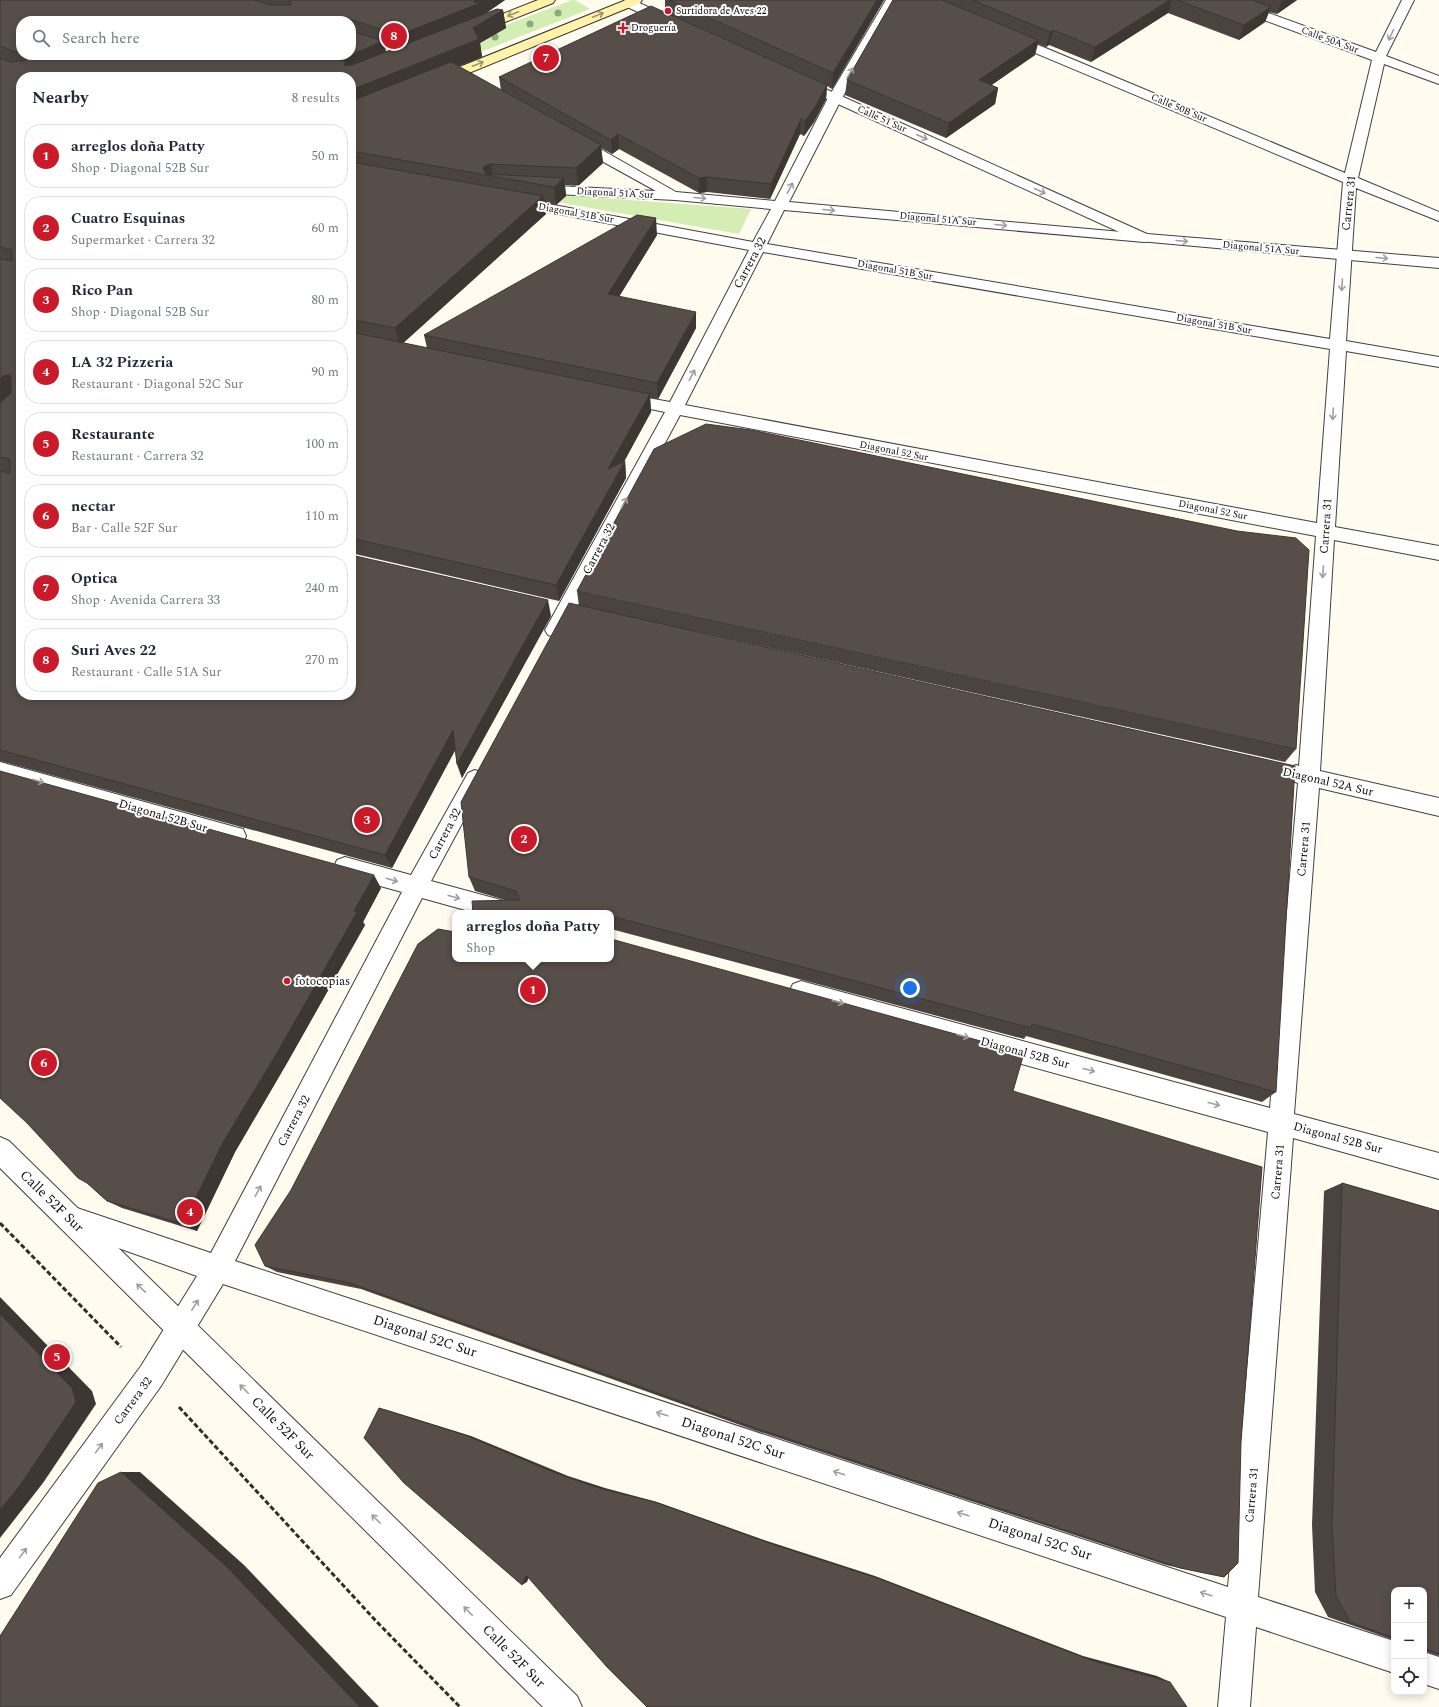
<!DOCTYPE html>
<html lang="en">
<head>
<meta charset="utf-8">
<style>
  :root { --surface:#fff; --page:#f2f2f3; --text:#1f2937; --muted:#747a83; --line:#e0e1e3; --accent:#ca1928 }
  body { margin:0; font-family:Spectral,serif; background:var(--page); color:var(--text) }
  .controls { position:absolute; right:12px; bottom:12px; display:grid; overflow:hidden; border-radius:8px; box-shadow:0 2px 10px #0003 }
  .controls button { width:36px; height:36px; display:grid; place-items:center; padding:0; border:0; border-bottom:1px solid var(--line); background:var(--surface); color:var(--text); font:20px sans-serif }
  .you { position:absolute; left:910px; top:988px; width:14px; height:14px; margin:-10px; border:3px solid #fff; border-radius:50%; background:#1a73e8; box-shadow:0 0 0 6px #1a73e833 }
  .badge { display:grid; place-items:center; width:26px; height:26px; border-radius:50%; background:var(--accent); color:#fff; font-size:13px; font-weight:700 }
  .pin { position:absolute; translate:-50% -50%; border:2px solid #fff; box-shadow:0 1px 4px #0006 }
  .popup { position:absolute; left:452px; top:910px; width:162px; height:52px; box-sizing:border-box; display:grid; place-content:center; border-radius:8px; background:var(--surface); filter:drop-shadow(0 1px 3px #0005); font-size:13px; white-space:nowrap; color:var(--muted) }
  .popup b { font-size:15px; color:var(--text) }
  .popup::after { content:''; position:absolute; left:50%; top:100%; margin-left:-8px; border:8px solid transparent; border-top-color:var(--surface) }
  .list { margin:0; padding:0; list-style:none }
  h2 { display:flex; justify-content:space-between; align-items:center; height:52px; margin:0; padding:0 16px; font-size:17px }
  h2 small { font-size:13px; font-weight:400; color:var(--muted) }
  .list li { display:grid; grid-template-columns:26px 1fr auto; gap:12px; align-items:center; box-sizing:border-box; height:64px; margin:0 8px 8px; padding:0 8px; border:1px solid var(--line); border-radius:16px }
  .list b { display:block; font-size:15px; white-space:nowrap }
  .list p { margin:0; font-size:13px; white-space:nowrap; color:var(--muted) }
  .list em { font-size:13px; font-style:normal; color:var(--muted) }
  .icon { flex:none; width:22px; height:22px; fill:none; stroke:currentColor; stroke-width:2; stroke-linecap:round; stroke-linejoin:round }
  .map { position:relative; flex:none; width:1439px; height:1707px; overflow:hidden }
  .search { position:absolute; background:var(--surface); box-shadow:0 2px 10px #0003; left:16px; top:16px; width:340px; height:44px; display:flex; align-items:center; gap:10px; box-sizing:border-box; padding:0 14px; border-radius:16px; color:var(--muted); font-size:15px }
  .panel { position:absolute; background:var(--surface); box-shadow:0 2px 10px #0003; left:16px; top:72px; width:340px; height:628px; border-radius:16px }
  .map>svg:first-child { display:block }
  .green { fill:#d4edb3 }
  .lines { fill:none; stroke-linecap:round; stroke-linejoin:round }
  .minor-casing { stroke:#404040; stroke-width:2 }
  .tertiary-casing { stroke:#404040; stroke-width:2 }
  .secondary-casing { stroke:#2f2f2f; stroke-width:2 }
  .path { stroke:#2f2f2f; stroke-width:3; stroke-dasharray:5 2.5; stroke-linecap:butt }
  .minor { fill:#fff; fill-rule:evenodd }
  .tertiary { fill:#fff; fill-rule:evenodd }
  .secondary { fill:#fff2a9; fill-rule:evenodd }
  .tree { fill:#8bac78 }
  .wall { fill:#4b433f; fill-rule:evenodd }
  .shaded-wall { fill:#3d3733 }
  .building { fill:#574e49; stroke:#3d3733 }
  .oneway { stroke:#9e966b }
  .oneway2 { stroke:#9e9e9e }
  .poi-dot { fill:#ca1928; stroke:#fff; stroke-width:1.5 }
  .labels { text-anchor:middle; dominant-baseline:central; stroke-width:4; stroke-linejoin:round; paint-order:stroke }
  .far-poi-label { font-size:10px; fill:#0d0d0d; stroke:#fff; text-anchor:start }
  .far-street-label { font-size:10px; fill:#0d0d0d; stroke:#fff }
  .street-label { font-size:12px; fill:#0d0d0d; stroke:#fff }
  .poi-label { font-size:12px; fill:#0d0d0d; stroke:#fff; text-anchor:start }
  .near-street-label { font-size:14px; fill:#0d0d0d; stroke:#fff }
</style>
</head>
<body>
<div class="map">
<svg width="1439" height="1707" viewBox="0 0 1439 1707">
  <rect width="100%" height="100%" fill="#fffbee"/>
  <g class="green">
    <polygon points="572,0 575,0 590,9 351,103 351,84"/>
    <polygon points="482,189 751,209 739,234"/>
  </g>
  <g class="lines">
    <defs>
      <g id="minor">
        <path d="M886,0h12l-56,98 -53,104 355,32 5,1 2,3 -2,3 -5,1 -360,-32 -17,34 563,95 13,-157 -339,-142 -2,-3 2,-3h8l333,139 27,-113 -154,-57 -2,-3h17l143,52 26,-52h12l-28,56 53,20v8l-55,-20 -26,114 81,34v9l-83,-33 -10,153 93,16v10l-93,-16 -11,176 104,19v14l-105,-20 -14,231 119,27v18l-120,-28 -25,326 145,39v26l-146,-41 -35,459 136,44v32l-138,-46 -6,80h-32l8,-90 -1003,-333 -62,102 -150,209 -11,4v-41l141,-192 56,-90 -135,-48 -4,-9 4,-9 9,-4 140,47 191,-361 -65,-18 -3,-7 3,-7 8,-3 66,18 57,-102 7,-3 7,3 4,6 -55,102 81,22 8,3 3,7h-47l-54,-15 -187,363 993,326 40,-455 -467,-129 -8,-3 -4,-8 4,-8 8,-3 469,127 28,-325 -9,-3 -4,-6 4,-6 7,-3 3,1 17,-230 -636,-121 -118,220 -7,2 -7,-2 -3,-5 120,-218 -44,-9 -6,-1 -2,-4 2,-4 6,-1 49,9 79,-152 -233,-44 -5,-1 -2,-3 2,-3 5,-1 237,44 18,-33 -96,-9 -139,-7 -5,-1 -2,-3 2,-3 5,-1 120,6 -85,-47 -2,-3 2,-3h10l95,54 99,9 53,-103zM763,252l567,97 -13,174 -632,-118z"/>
        <polygon points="0,762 235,827 243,829 246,836 243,843 235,845 0,780"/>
        <polygon points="1424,1652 1439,1657 1439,1689 1424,1684"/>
      </g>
      <g id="tertiary">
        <polygon points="625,0 633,0 674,19 676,22 674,25 666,25 625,6 623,3"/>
        <polygon points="799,77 1147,234 1439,258 1439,268 1139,241 794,84 793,81 794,78"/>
        <polygon points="0,1137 9,1141 577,1696 582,1707 543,1707 0,1168"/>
      </g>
      <g id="secondary">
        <polygon points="538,0 555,0 553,3 480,32 472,32 470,29 472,26"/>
        <polygon points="626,0 642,0 640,3 442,84 432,84 431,81 432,78"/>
      </g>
    </defs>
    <use href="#minor" class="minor-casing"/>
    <use href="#tertiary" class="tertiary-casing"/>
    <use href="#secondary" class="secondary-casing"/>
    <g class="path">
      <polyline points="0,1223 121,1347"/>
      <polyline points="179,1407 376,1621 460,1707"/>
    </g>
    <use href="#minor" class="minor"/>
    <use href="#tertiary" class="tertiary"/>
    <use href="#secondary" class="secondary"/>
  </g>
  <g class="tree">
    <circle cx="558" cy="13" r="3.5"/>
    <circle cx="530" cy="24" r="3.5"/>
    <circle cx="495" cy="37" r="3.5"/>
  </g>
  <g class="wall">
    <path d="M0,0h505l-19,13 17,-3 3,18 -26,15 2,14 -24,9 43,24 -2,-13 166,-65v-12h219l-52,89 -5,-3 -1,13 -12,23 -10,14 -4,-2 -30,65 -63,-7 -8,1 -80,-44 -7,5 -11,-6 2,15 -25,23 -13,-1 1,11 -10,9 -12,-2 2,11 -143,129 24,5 -3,-13 233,-100 -38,62 77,31 -38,71 -8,-1 1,14 -27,50 1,-1 1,17 -67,123 -208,-48v-476h-330v618l530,-79 -89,162 -5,-14 -2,-14 -63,118 -392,-107zM21,21h330v34h-330zM385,46l8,3 -7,3z"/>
    <polygon points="893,0 1297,0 1277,14 1269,12 1265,22 1239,40 1168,13 1091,62 1049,45 1046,47 1038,44 1035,55 991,85 998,88 995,104 946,138 845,95 847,80"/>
    <polygon points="577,591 1296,749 1285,762 694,631 1276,1092 1262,1102 1026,1036 1024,1039 611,929 611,913 505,900 475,891 469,877 579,606"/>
    <polygon points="381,888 363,922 365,925 287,1063 235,1152 197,1231 122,1208 107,1201 27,1123"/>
    <polygon points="1013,1091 1224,1577 1166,1565 754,1430 361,1289 277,1272 265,1266"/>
    <polygon points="1342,1183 1439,1211 1439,1656 1424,1651 1424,1590 1394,1590 1394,1640 1328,1617 1315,1592 1312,1525 1324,1191"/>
  </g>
  <g class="shaded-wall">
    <polygon points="476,0 505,0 482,16 403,52 399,35"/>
    <polygon points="877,0 884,0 832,89 833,73"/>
    <polygon points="1170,0 1172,0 1168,13 1091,62 1095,47"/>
    <polygon points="1282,0 1297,0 1277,14"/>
    <polygon points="1271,7 1265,22 1239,40 1244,25"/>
    <polygon points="503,10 506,28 480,43 482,57 351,109 351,90 473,28"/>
    <polygon points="1053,30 1049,45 1046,47 1050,32"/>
    <polygon points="1038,40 1035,55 976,96 979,80"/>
    <polygon points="383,41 387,58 349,75 339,60"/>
    <polygon points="827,85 826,99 814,122 804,136 805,121"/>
    <polygon points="998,88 995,104 946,138 949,123"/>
    <polygon points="801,119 800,134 770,199 771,184"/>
    <polygon points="618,134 619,149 612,154 611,140"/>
    <polygon points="601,145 603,163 578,186 576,168"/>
    <polygon points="491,164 493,176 484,175 483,168 486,165"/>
    <polygon points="707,177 707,192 699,193 699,178"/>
    <polygon points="564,178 566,196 556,205 554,187"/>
    <polygon points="543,196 546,214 400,346 395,328"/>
    <polygon points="656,218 657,235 610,311 608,294"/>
    <polygon points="696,312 696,328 658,399 657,383"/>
    <polygon points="9,375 21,393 0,408 0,379 3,376"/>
    <polygon points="650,394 651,412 610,486 608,469"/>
    <polygon points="625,461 626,478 559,601 556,585"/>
    <polygon points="548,600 551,616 462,778 457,764"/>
    <polygon points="453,730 458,745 392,868 385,855"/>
    <polygon points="374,875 381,888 363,922 365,925 287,1063 235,1152 197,1231 183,1224 222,1144"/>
    <polygon points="0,1297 92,1391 96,1404 43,1483 0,1538"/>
    <polygon points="379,1408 387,1410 471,1436 568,1476 605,1488 657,1502 767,1541 875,1576 1083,1656 1157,1676 1170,1682 1093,1661 563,1476"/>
    <polygon points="121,1472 140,1472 244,1565 379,1707 360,1707"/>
    <polygon points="531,1572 527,1582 522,1585 526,1575"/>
  </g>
  <g class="building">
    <polygon points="0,0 254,0 271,5 290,5 291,4 289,0 476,0 474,2 480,3 399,35 346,18 346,21 21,21 21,54 0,46"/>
    <polygon points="669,0 877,0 833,73"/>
    <polygon points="893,0 942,0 1038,40 979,80 998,88 949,123 847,80"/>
    <polygon points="972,0 1170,0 1095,47 1053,30 1050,32"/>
    <polygon points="1177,0 1252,0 1271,7 1244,25"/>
    <polygon points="651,6 827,85 815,107 805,121 801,119 771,184 707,177 699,178 618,134 611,140 499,77"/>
    <polygon points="497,9 503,10 473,28 479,39 351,90 351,77 21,77 21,695 351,695 351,555 548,600 457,764 453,730 385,855 0,750 0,471 10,473 10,459 0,457 0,403 11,393 11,376 9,375 3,376 0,379 0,259 12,261 12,250 0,247 0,58 12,63 14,61 25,61 27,59 26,56 23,55 350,55 339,60 345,61 345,66 352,65"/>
    <polygon points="351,31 383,41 351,55"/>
    <polygon points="451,62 601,145 576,168 491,164 486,165 483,168 486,174 564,178 554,187 351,151 351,101"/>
    <polygon points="351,162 543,196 395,328 351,319"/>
    <polygon points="637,215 656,218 608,294 696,312 657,383 424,335"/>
    <polygon points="351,332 650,394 608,469 625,461 556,585 351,538"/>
    <polygon points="706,424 751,430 1237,531 1296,538 1309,550 1296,749 577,591 654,449"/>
    <polygon points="569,603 1295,766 1276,1092 1032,1024 1031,1028 611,916 611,913 473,913 472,901 520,900 516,891 469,877 461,802"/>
    <polygon points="0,771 374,875 354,911 357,912 277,1053 222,1144 183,1224 107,1201 87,1183 78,1178 27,1123 0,1098"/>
    <polygon points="438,929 455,932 455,959 611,959 611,939 1024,1053 1013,1091 1262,1167 1241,1442 1238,1563 1224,1577 1180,1568 755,1428 350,1283 265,1266 255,1245 291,1190 418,944"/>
    <polygon points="1342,1183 1439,1211 1439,1654 1424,1648 1424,1590 1394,1590 1394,1638 1350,1622 1336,1596 1332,1527"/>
    <polygon points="0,1314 72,1388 76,1402 21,1484 0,1510"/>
    <polygon points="379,1408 465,1435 563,1476 602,1489 655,1502 769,1543 880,1579 1093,1661 1170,1682 1187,1707 647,1707 607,1667 526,1575 522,1585 404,1483 364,1438"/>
    <polygon points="121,1472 228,1568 360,1707 0,1707 0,1636 98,1483"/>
  </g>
  <defs><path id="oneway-shaft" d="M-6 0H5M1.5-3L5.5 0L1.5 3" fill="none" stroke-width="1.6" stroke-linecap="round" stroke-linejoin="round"/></defs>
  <g class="oneway">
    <use href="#oneway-shaft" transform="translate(513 14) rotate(159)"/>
    <use href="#oneway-shaft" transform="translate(598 15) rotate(-22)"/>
    <use href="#oneway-shaft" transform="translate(478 64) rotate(-22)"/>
  </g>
  <g class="oneway2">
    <use href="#oneway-shaft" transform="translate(1391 35) rotate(116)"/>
    <use href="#oneway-shaft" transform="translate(850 73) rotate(-60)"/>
    <use href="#oneway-shaft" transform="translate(922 137) rotate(24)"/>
    <use href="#oneway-shaft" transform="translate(790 188) rotate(-63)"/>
    <use href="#oneway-shaft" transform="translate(1040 191) rotate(24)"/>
    <use href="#oneway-shaft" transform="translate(700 198) rotate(5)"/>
    <use href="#oneway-shaft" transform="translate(829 210) rotate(5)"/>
    <use href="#oneway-shaft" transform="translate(1001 225) rotate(5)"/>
    <use href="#oneway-shaft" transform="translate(1182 241) rotate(5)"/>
    <use href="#oneway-shaft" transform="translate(1382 258) rotate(5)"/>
    <use href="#oneway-shaft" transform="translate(1342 285) rotate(94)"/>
    <use href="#oneway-shaft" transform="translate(692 375) rotate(-63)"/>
    <use href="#oneway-shaft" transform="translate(1333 414) rotate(94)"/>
    <use href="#oneway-shaft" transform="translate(624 503) rotate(-62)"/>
    <use href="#oneway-shaft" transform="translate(1323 572) rotate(94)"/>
    <use href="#oneway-shaft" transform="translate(38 781) rotate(16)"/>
    <use href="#oneway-shaft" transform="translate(392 880) rotate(16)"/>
    <use href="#oneway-shaft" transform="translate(454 897) rotate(15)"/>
    <use href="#oneway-shaft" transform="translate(838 1002) rotate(15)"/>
    <use href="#oneway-shaft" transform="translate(963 1036) rotate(15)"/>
    <use href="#oneway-shaft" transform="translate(1089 1070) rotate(15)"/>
    <use href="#oneway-shaft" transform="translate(1214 1104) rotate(15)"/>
    <use href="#oneway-shaft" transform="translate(258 1191) rotate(-62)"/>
    <use href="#oneway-shaft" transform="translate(141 1288) rotate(-136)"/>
    <use href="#oneway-shaft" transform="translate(195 1305) rotate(-58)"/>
    <use href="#oneway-shaft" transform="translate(244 1389) rotate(-135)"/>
    <use href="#oneway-shaft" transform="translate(662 1414) rotate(-162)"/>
    <use href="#oneway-shaft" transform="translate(99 1448) rotate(-54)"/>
    <use href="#oneway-shaft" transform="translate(839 1473) rotate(-162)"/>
    <use href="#oneway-shaft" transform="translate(963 1514) rotate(-162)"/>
    <use href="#oneway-shaft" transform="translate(376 1519) rotate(-135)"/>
    <use href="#oneway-shaft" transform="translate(23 1553) rotate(-54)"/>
    <use href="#oneway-shaft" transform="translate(1206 1594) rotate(-162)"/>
    <use href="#oneway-shaft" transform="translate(468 1611) rotate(-135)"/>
  </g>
  <g class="poi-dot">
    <circle cx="668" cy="11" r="4"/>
    <path d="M621 22h4v4h4v4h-4v4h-4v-4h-4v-4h4z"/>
    <circle cx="287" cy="981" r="4"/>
  </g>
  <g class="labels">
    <g class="far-poi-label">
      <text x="676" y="11">Surtidora de Aves 22</text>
      <text x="631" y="28">Droguería</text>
    </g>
    <g class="far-street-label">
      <text transform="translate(1330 40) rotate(20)">Calle 50A Sur</text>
      <text transform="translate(1179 108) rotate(23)">Calle 50B Sur</text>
      <text transform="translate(882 119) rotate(24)">Calle 51 Sur</text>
      <text transform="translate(615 193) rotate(3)">Diagonal 51A Sur</text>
      <text transform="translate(576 213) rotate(10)">Diagonal 51B Sur</text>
      <text transform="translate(938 219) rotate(5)">Diagonal 51A Sur</text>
      <text transform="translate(1261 248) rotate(5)">Diagonal 51A Sur</text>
      <text transform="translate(895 270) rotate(10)">Diagonal 51B Sur</text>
      <text transform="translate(1214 324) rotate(10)">Diagonal 51B Sur</text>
      <text transform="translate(894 451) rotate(11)">Diagonal 52 Sur</text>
      <text transform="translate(1213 510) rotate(11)">Diagonal 52 Sur</text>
    </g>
    <g class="street-label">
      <text transform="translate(1349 203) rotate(-84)">Carrera 31</text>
      <text transform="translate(750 263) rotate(-62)">Carrera 32</text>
      <text transform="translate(1326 526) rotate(-86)">Carrera 31</text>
      <text transform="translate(599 549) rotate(-62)">Carrera 32</text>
      <text transform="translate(1328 782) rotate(13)">Diagonal 52A Sur</text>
      <text transform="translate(163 816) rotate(16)">Diagonal 52B Sur</text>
      <text transform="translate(445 834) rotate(-62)">Carrera 32</text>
      <text transform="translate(1304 849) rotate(-85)">Carrera 31</text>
      <text transform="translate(1025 1053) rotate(15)">Diagonal 52B Sur</text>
      <text transform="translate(294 1121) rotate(-62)">Carrera 32</text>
      <text transform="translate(1338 1138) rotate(15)">Diagonal 52B Sur</text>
      <text transform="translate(1278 1172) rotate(-85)">Carrera 31</text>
      <text transform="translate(133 1401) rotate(-54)">Carrera 32</text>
      <text transform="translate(1252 1495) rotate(-85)">Carrera 31</text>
    </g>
    <g class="poi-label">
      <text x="295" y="981">fotocopias</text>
    </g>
    <g class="near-street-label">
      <text transform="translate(52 1201) rotate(44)">Calle 52F Sur</text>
      <text transform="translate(425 1336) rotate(18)">Diagonal 52C Sur</text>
      <text transform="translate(283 1428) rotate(45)">Calle 52F Sur</text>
      <text transform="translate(733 1438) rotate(18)">Diagonal 52C Sur</text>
      <text transform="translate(1040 1539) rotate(18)">Diagonal 52C Sur</text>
      <text transform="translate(514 1656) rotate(45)">Calle 52F Sur</text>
    </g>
  </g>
</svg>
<div class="controls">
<button>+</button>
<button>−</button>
<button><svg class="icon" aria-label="locate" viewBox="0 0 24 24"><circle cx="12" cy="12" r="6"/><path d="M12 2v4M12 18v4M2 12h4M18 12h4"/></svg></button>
</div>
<div class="you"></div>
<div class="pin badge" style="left:533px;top:990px">1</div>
<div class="popup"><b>arreglos doña Patty</b>Shop</div>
<div class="pin badge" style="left:524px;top:839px">2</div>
<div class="pin badge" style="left:367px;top:820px">3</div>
<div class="pin badge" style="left:190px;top:1212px">4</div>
<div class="pin badge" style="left:57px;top:1357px">5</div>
<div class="pin badge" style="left:44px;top:1063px">6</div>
<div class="pin badge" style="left:546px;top:58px">7</div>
<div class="pin badge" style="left:394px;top:36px">8</div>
<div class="search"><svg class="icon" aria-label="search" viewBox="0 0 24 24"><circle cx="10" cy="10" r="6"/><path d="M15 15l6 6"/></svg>Search here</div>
<section class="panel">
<h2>Nearby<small>8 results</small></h2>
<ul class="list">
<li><span class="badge">1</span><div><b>arreglos doña Patty</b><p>Shop · Diagonal 52B Sur</p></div><em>50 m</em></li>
<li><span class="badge">2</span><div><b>Cuatro Esquinas</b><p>Supermarket · Carrera 32</p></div><em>60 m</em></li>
<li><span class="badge">3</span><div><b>Rico Pan</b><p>Shop · Diagonal 52B Sur</p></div><em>80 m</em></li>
<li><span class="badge">4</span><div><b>LA 32 Pizzeria</b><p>Restaurant · Diagonal 52C Sur</p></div><em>90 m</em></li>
<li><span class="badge">5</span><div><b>Restaurante</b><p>Restaurant · Carrera 32</p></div><em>100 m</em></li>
<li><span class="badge">6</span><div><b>nectar</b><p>Bar · Calle 52F Sur</p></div><em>110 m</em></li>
<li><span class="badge">7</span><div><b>Optica</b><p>Shop · Avenida Carrera 33</p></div><em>240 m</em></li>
<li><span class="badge">8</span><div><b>Suri Aves 22</b><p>Restaurant · Calle 51A Sur</p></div><em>270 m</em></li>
</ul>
</section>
</div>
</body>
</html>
